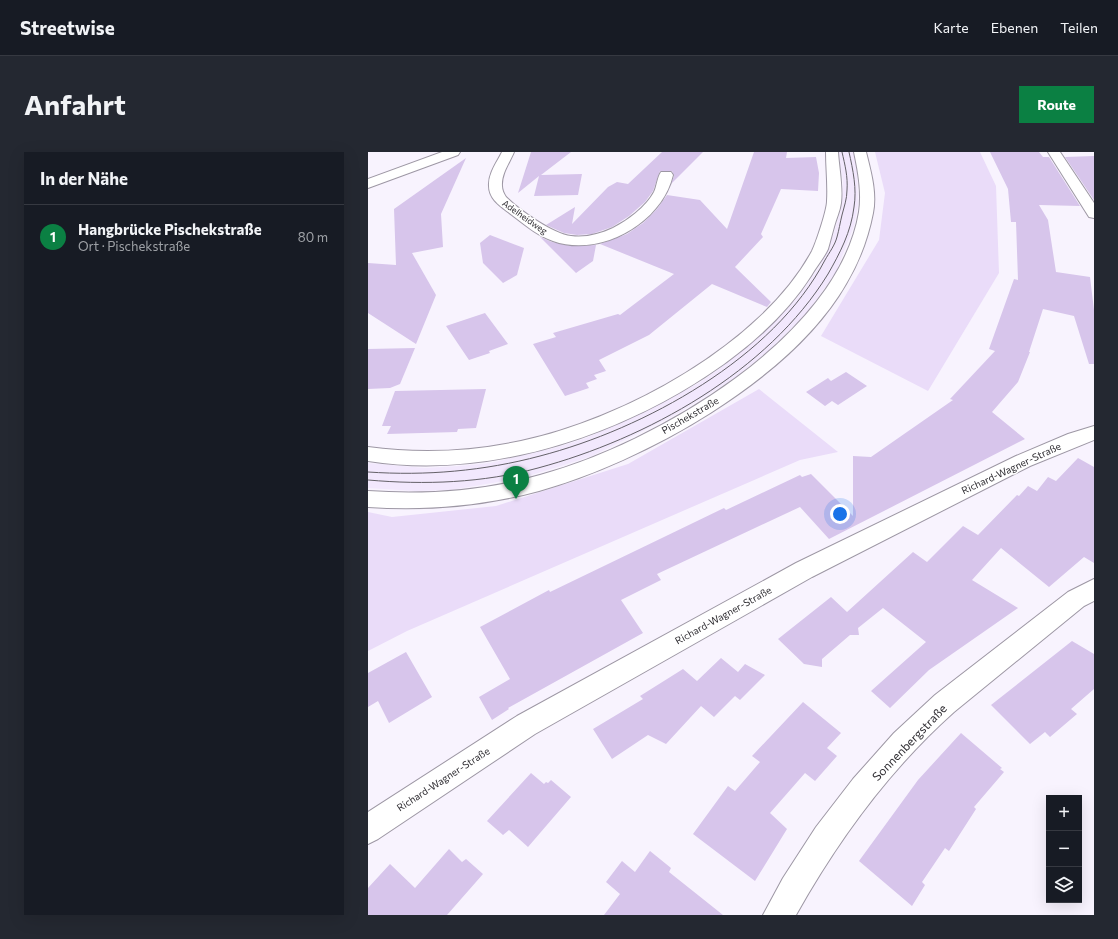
<!DOCTYPE html>
<html lang="de">
<head>
<meta charset="utf-8">
<style>
  :root { --surface:#171b24; --page:#242831; --text:#f1f3f6; --muted:#9ea1a6; --line:#363941; --accent:#0b8043 }
  body { margin:0; font-family:Commissioner,sans-serif; background:var(--page); color:var(--text) }
  .controls { position:absolute; right:12px; bottom:12px; display:grid; overflow:hidden; border-radius:0px; box-shadow:0 4px 16px #0002 }
  .controls button { width:36px; height:36px; display:grid; place-items:center; padding:0; border:0; border-bottom:1px solid var(--line); background:var(--surface); color:var(--text); font:20px sans-serif }
  .you { position:absolute; left:472px; top:362px; width:14px; height:14px; margin:-10px; border:3px solid #fff; border-radius:50%; background:#1a73e8; box-shadow:0 0 0 6px #1a73e833 }
  .badge { display:grid; place-items:center; width:26px; height:26px; border-radius:50%; background:var(--accent); color:#fff; font-size:13px; font-weight:700 }
  .pin { position:absolute; translate:-50% -33px; filter:drop-shadow(0 1px 2px #0008) }
  .pin::after { content:''; position:absolute; top:21px; width:14px; height:12px; background:inherit; clip-path:polygon(0 0,100% 0,50% 100%) }
  .list { margin:0; padding:0; list-style:none }
  h2 { display:flex; justify-content:space-between; align-items:center; height:52px; margin:0; padding:0 16px; font-size:17px }
  h2 small { font-size:13px; font-weight:400; color:var(--muted) }
  .list li { display:grid; grid-template-columns:26px 1fr auto; gap:12px; align-items:center; box-sizing:border-box; height:64px; padding:0 16px; border-top:1px solid var(--line) }
  .list b { display:block; font-size:15px; white-space:nowrap }
  .list p { margin:0; font-size:13px; white-space:nowrap; color:var(--muted) }
  .list em { font-size:13px; font-style:normal; color:var(--muted) }
  .icon { flex:none; width:22px; height:22px; fill:none; stroke:currentColor; stroke-width:2; stroke-linecap:round; stroke-linejoin:round }
  .map { position:relative; flex:none; width:726px; height:763px; overflow:hidden; border-radius:0px }
  header { display:flex; align-items:center; gap:24px; box-sizing:border-box; height:56px; padding:0 20px; background:var(--surface); border-bottom:1px solid var(--line) }
  header strong { font-size:19px }
  nav { display:flex; gap:22px; margin-inline-start:auto; font-size:14px }
  .intro { display:flex; align-items:center; justify-content:space-between; box-sizing:border-box; height:96px; padding:0 24px }
  h1 { margin:0; font-size:28px }
  .button { padding:10px 18px; border-radius:0px; background:var(--accent); color:#fff; font-size:14px; font-weight:700 }
  main { display:flex; gap:24px; padding:0 24px }
  aside { flex:1; background:var(--surface); border-radius:0px; box-shadow:0 4px 16px #0002 }
  .map>svg:first-child { display:block }
  .built { fill:#f2e8fd }
  .green { fill:#eadcf9 }
  .building { fill:#d7c5eb }
  .lines { fill:none; stroke-linecap:round; stroke-linejoin:round }
  .minor-casing { stroke:#9d97a4; stroke-width:2 }
  .tertiary-casing { stroke:#9d97a4; stroke-width:2 }
  .secondary-casing { stroke:#9d97a4; stroke-width:2 }
  .minor { fill:#fff; fill-rule:evenodd }
  .tertiary { fill:#fff; fill-rule:evenodd }
  .secondary { fill:#fff; fill-rule:evenodd }
  .tram { stroke:#646168; stroke-width:1 }
  .labels { text-anchor:middle; dominant-baseline:central; stroke-width:3; stroke-linejoin:round; paint-order:stroke }
  .far-street-label { font-size:9px; fill:#302e33; stroke:#fff }
  .street-label { font-size:10px; fill:#302e33; stroke:#fff }
  .near-street-label { font-size:12px; fill:#302e33; stroke:#fff }
</style>
</head>
<body>
<header>
<strong>Streetwise</strong>
<nav><a>Karte</a><a>Ebenen</a><a>Teilen</a></nav>
</header>
<div class="intro"><h1>Anfahrt</h1><a class="button">Route</a></div>
<main>
<aside>
<h2>In der Nähe<small></small></h2>
<ul class="list">
<li><span class="badge">1</span><div><b>Hangbrücke Pischekstraße</b><p>Ort · Pischekstraße</p></div><em>80 m</em></li>
</ul>
</aside>
<div class="map">
<svg width="726" height="763" viewBox="0 0 726 763">
  <rect width="100%" height="100%" fill="#f8f3fe"/>
  <polygon class="built" points="470,0 485,0 489,15 490,53 486,74 468,120 438,162 400,199 365,227 307,263 224,304 190,315 153,326 83,338 47,339 0,336 0,311 57,316 91,314 122,311 190,295 218,286 272,262 331,231 351,217 393,182 413,164 430,145 452,114 466,81 474,53 475,29"/>
  <g class="green">
    <polygon points="507,0 612,0 628,34 631,121 560,239 453,184 511,88 517,41"/>
    <polygon points="391,237 470,300 432,308 39,479 0,499 0,360 24,365 128,354 260,312"/>
  </g>
  <g class="building">
    <polygon points="163,0 203,0 173,23 214,22 210,43 166,44 171,24 150,41"/>
    <polygon points="294,0 335,0 303,32 306,24 304,19 292,19 285,39 277,50 261,64 244,75 224,82 209,83 196,81 178,73 207,55 204,72 240,35 249,30 260,32"/>
    <polygon points="386,0 419,0 418,6 448,5 451,21 450,39 413,37 393,82 395,85 367,115 403,150 399,155 344,132 281,183 231,208 238,219 226,223 229,227 218,231 221,236 197,244 165,192 188,185 185,181 250,162 252,163 306,122 232,92 259,82 275,71 289,57 299,43 332,48 359,77"/>
    <polygon points="622,0 671,0 675,5 681,5 712,54 671,53 680,68 688,120 722,125 726,158 726,212 721,212 706,164 675,157 661,200 662,200 650,230 624,260 657,287 461,387 432,355 289,422 293,428 253,448 275,481 140,556 141,557 124,568 111,545 142,527 112,475 181,438 182,440 296,385 356,356 358,358 432,323 434,325 443,322 485,364 485,304 503,305 585,248 582,247 627,199 621,197 646,127 650,128 648,70 643,70 640,37"/>
    <polygon points="726,4 726,48 697,5"/>
    <polygon points="98,6 73,62 75,95 44,101 68,143 48,192 0,161 0,111 28,113 26,57"/>
    <polygon points="122,83 156,96 149,123 135,131 115,111 112,91"/>
    <polygon points="172,85 184,90 203,94 228,93 225,109 208,121"/>
    <polygon points="117,161 140,192 121,199 122,201 101,208 78,174"/>
    <polygon points="47,196 32,232 22,236 0,237 0,197"/>
    <polygon points="478,220 499,234 470,253 464,249 457,254 438,240 460,226 463,229"/>
    <polygon points="118,237 108,276 90,277 89,280 19,282 23,274 14,274 27,239"/>
    <polygon points="710,306 726,315 726,411 716,405 681,435 633,396 604,428 650,456 561,518 522,556 503,539 558,490 515,456 490,476 491,483 482,483 454,507 454,515 436,512 410,487 463,445 479,460 545,400 559,410 595,374 610,383 649,343 651,344 660,334 669,339 680,325 688,329"/>
    <polygon points="704,489 726,502 726,537 703,557 709,562 682,585 677,580 662,592 623,553"/>
    <polygon points="38,500 64,545 21,571 10,549 0,555 0,521"/>
    <polygon points="353,506 370,520 377,512 397,523 372,548 367,544 346,565 333,554 298,592 280,583 244,607 225,577 275,547 272,544 315,517 329,529"/>
    <polygon points="435,550 473,581 459,596 469,604 447,629 437,621 402,661 419,677 387,729 325,682 360,634 367,639 392,610 384,604"/>
    <polygon points="593,581 634,616 632,617 636,620 606,655 608,657 581,699 577,696 554,730 557,733 544,754 491,709 550,628"/>
    <polygon points="163,621 176,632 178,630 180,631 183,628 203,645 160,695 141,678 135,683 119,669"/>
    <polygon points="81,697 94,710 98,707 115,722 79,763 0,763 0,736 22,712 47,736"/>
    <polygon points="282,699 303,716 301,720 355,763 236,763 252,742 238,730 254,709 267,720"/>
  </g>
  <g class="lines">
    <defs>
      <g id="minor">
        <polygon points="74,0 92,0 90,3 0,36 0,27"/>
        <path d="M134,0h12c-4,10 -13,22 -12,34 0,4 2,8 4,11 13,13 47,37 65,39 15,2 29,-2 42,-8 14,-7 33,-21 41,-36 3,-6 3,-14 7,-20h10l2,3c-11,48 -73,83 -120,66 -15,-5 -28,-16 -41,-26 -10,-8 -23,-15 -23,-29 -1,-12 8,-24 13,-34z"/>
        <polygon points="680,0 692,0 726,51 726,66 721,65"/>
      </g>
      <g id="tertiary">
        <polygon points="726,274 726,288 662,314 444,425 167,582 10,687 0,692 0,660 149,564 428,411 648,304 700,282"/>
        <path d="M726,427v22l-10,5 -130,106c-64,57 -116,128 -158,203h-33l20,-37 33,-51 37,-48 41,-46 41,-38 133,-103z"/>
      </g>
      <g id="secondary">
        <path d="M458,0h12c1,15 5,36 3,51 -1,8 -5,16 -7,24 -2,7 -4,15 -6,22 -4,9 -12,18 -17,27 -57,89 -189,158 -291,179 -51,11 -101,14 -152,6v-14c51,7 102,5 153,-6 101,-21 241,-97 291,-190 4,-8 15,-41 15,-50 1,-16 -1,-33 -1,-49z"/>
        <path d="M486,0h12c5,20 11,41 7,61 -5,26 -14,49 -27,71 -55,96 -203,178 -307,207 -56,15 -113,20 -171,16v-16c58,4 116,0 172,-16 114,-31 298,-137 319,-263 3,-20 -1,-41 -5,-60z"/>
      </g>
    </defs>
    <use href="#minor" class="minor-casing"/>
    <use href="#tertiary" class="tertiary-casing"/>
    <use href="#secondary" class="secondary-casing"/>
    <use href="#minor" class="minor"/>
    <use href="#tertiary" class="tertiary"/>
    <use href="#secondary" class="secondary"/>
    <g class="tram">
      <path d="M0,320c58,4 116,-1 172,-16 104,-27 234,-98 285,-196 4,-7 10,-15 12,-23 2,-7 3,-14 5,-22 2,-8 5,-16 5,-25 1,-13 -2,-25 -5,-38"/>
      <path d="M0,328c57,5 115,3 170,-12 108,-29 230,-96 290,-194 12,-21 23,-42 26,-67 3,-18 -1,-37 -5,-55"/>
    </g>
  </g>
  <g class="labels">
    <g class="far-street-label">
      <text transform="translate(157 65) rotate(35)">Adelheidweg</text>
    </g>
    <g class="street-label">
      <text transform="translate(322 263) rotate(-30)">Pischekstraße</text>
      <text transform="translate(643 316) rotate(-25)">Richard-Wagner-Straße</text>
      <text transform="translate(355 463) rotate(-29)">Richard-Wagner-Straße</text>
      <text transform="translate(75 627) rotate(-33)">Richard-Wagner-Straße</text>
    </g>
    <g class="near-street-label">
      <text transform="translate(541 590) rotate(-46)">Sonnenbergstraße</text>
    </g>
  </g>
</svg>
<div class="controls">
<button>+</button>
<button>−</button>
<button><svg class="icon" aria-label="layers" viewBox="0 0 24 24"><path d="M12 4l9 5-9 5-9-5zM3 14l9 5 9-5"/></svg></button>
</div>
<div class="you"></div>
<div class="pin badge" style="left:148px;top:347px">1</div>
</div>
</main>
</body>
</html>
